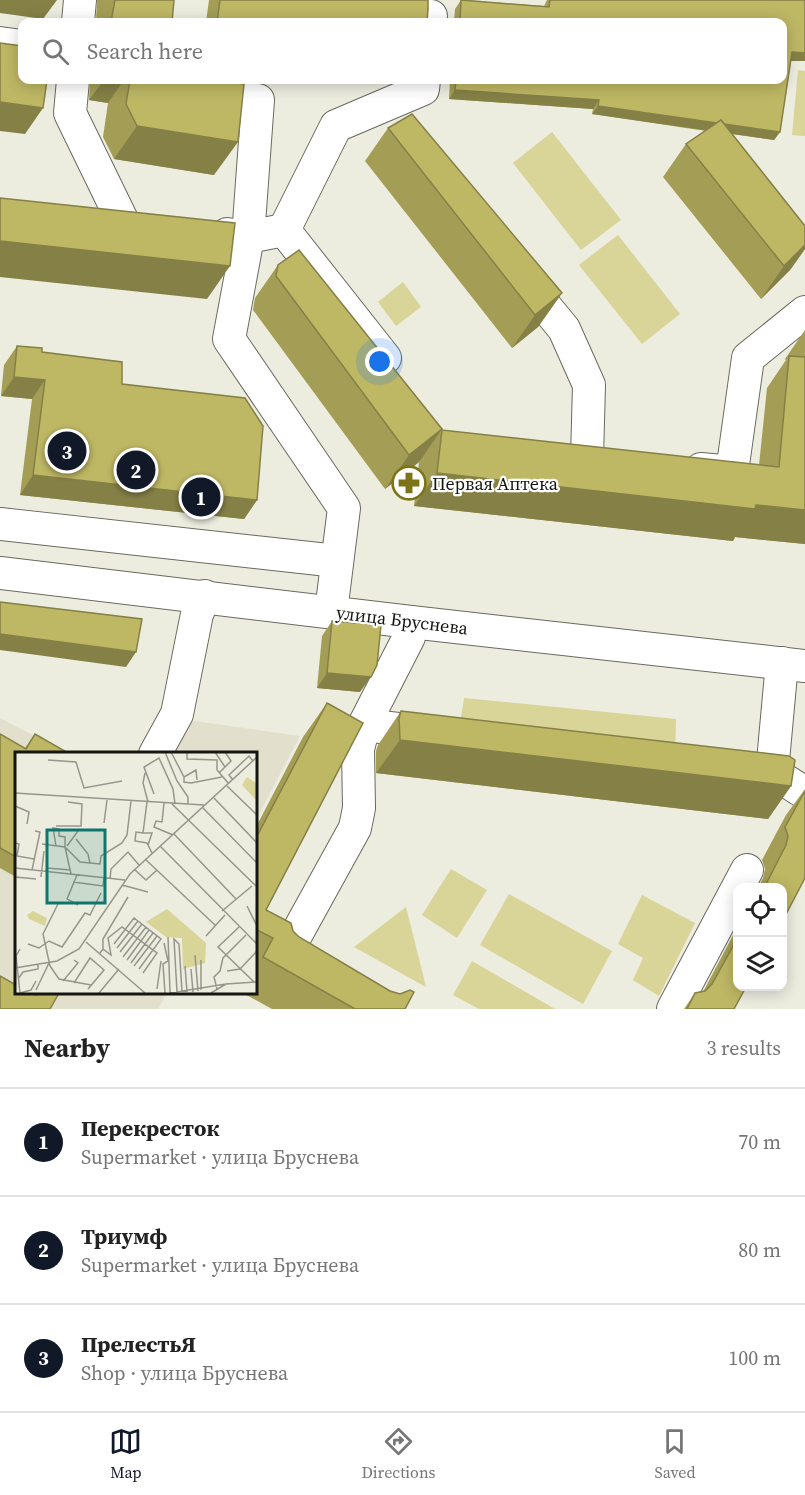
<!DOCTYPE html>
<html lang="en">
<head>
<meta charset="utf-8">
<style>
  :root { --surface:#fff; --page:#f2f2f2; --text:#222; --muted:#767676; --line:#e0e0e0; --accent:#111827 }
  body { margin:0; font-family:"Source Serif 4",serif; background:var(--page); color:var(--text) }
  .controls { position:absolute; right:18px; bottom:18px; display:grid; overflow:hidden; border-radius:12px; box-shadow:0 3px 15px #0003 }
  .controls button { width:54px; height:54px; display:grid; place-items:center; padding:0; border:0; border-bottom:2px solid var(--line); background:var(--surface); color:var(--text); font:30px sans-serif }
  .you { position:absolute; left:380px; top:362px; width:21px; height:21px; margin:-15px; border:4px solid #fff; border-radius:50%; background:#1a73e8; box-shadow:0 0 0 9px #1a73e833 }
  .badge { display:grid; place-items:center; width:39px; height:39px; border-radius:50%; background:var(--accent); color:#fff; font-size:20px; font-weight:700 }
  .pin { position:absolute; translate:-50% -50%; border:3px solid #fff; box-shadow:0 2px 6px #0006 }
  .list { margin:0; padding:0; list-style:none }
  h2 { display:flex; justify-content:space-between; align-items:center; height:78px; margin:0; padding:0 24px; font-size:26px }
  h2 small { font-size:20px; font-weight:400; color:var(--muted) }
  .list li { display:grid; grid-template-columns:39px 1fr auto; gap:18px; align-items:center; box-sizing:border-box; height:108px; padding:0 24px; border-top:2px solid var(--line) }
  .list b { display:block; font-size:22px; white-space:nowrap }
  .list p { margin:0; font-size:20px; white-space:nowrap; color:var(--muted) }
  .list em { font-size:20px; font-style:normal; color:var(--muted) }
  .icon { flex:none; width:33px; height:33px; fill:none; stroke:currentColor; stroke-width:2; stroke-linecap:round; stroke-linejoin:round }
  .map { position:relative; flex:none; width:805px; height:1009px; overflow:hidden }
  .search { position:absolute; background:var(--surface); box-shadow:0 3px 15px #0003; left:18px; right:18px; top:18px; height:66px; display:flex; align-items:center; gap:15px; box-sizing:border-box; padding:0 21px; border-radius:12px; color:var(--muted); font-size:22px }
  .sheet { height:402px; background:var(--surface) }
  nav { display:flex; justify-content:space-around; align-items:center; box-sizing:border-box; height:84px; border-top:2px solid var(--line); background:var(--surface); font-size:16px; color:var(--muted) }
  nav a { display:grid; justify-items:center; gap:3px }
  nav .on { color:var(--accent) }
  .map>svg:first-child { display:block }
  .built { fill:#e2e0cd }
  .green { fill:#d9d498 }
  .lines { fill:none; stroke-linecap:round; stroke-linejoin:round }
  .minor-casing { stroke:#6a695f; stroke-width:34 }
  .minor { stroke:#fff; stroke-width:32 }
  .wall { fill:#a39d56 }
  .shaded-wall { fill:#858046 }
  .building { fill:#beb764; stroke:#858046; stroke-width:1.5 }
  .labels { text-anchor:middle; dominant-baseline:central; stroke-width:4.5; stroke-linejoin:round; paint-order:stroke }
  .poi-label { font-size:18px; fill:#151511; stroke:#fff; text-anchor:start }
  .street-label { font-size:18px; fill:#151511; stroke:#fff }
  .inset-road { fill:none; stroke:#96968d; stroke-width:1.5 }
  .view { fill:#0f766e; fill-opacity:0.15; stroke:#0f766e; stroke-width:3 }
  .inset-edge { fill:none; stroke:#151511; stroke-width:3 }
</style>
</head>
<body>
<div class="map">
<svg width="805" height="1009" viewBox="0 0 805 1009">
  <rect width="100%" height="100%" fill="#ececdf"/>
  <g class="built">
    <polygon points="160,716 300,736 255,822 255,754 138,754"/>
    <polygon points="0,718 69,754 16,754 16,992 167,993 158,1009 0,1009"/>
  </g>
  <g class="green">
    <polygon points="798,70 805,71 805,136 792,135"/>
    <polygon points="552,132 621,220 581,250 513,163"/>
    <polygon points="618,235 680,314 642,344 579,265"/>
    <polygon points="403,282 421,307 396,326 378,302"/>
    <polygon points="464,698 676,719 675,755 459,730"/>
    <polygon points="451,869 487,890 457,938 422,915"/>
    <polygon points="509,894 612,951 583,1004 480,945"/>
    <polygon points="642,895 695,923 659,996 633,980 643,958 618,944"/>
    <polygon points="406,907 426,987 354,947"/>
    <polygon points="472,961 555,1009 479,1009 453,995"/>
  </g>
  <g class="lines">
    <defs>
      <g id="minor">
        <polyline points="78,22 80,0"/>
        <polyline points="430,22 431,16"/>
        <polyline points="0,43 22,46"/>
        <polyline points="73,80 70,113 123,222"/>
        <polyline points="166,80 166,87 258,100 248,237 284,230 385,358"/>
        <polyline points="284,230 336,126 423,89 424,80"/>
        <polyline points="227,234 248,237 229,339 344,508 331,612"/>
        <polyline points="522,278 564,329 589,385 587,458"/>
        <polyline points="701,469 732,472 748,358 805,312"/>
        <polyline points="0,524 337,561"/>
        <polyline points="0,573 411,622 805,666"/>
        <polyline points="364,725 432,733"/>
        <polyline points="155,754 177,714 197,614 205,596"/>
        <polyline points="747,769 772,772 782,663"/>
        <polyline points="772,772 805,793"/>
        <polyline points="376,1009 285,955 355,828 359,808 358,749 364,725 409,637 411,622"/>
        <polyline points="673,1009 747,870"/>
      </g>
    </defs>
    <use href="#minor" class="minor-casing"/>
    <use href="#minor" class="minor"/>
  </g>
  <g class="wall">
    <polygon points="97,0 174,0 172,22 96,22"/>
    <polygon points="209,0 428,0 427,22 206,22"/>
    <polygon points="461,0 544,6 547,0 805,0 805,61 791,61 780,132 774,140 732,134 805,226 805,249 790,270 761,299 663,177 686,144 706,131 592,114 593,109 449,99 450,80 783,80 783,22 454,22 455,9"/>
    <polygon points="90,80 214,80 214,175 114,159 103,137 108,103 89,100"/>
    <polygon points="388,128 562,293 538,327 512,348 365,161"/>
    <polygon points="278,265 442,430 759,465 767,388 786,360 785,359 805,330 805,544 735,537 733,541 414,506 419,462 385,489 253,310 255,298"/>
    <polygon points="17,346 42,352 122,384 257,500 244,519 20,495 32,399 1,396 4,365"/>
    <polygon points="332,621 360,692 317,688 322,636"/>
    <polygon points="327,703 266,910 299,937 405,1009 272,1009 243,993 255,993 255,829 303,737"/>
    <polygon points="401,711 791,786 768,819 376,773 376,751 378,745"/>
    <polygon points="0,734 25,748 35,734 70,754 16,754 16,877 0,868"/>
    <polygon points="805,789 805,878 783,888 758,888 763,878 765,869 762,860 786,815"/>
    <polygon points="738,926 738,987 734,1009 684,1009 695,993 703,992"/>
  </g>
  <g class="shaded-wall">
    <polygon points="0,0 57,0 43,19 0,13"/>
    <polygon points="792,52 805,53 805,61 786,61"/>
    <polygon points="104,80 124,80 108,103 89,100"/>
    <polygon points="455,90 599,100 593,109 449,99"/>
    <polygon points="0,102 43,108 25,134 0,131"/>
    <polygon points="598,106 780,132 774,140 592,114"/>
    <polygon points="137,126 238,142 214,175 114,159"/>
    <polygon points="0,241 230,266 207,299 0,277"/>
    <polygon points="805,245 805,249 790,270 761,299 784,266"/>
    <polygon points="562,293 538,327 512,348 535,315"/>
    <polygon points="14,377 45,380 32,399 1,396"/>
    <polygon points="442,429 419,462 385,489 409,455"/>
    <polygon points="437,473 805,510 805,544 735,537 733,541 414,506"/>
    <polygon points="33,475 257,500 244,519 20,495"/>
    <polygon points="0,634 136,652 126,667 0,650"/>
    <polygon points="327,673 371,677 360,692 317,688"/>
    <polygon points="400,740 791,786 768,819 376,773"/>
  </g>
  <g class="building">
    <polygon points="115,0 174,0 172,22 111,22"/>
    <polygon points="220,0 428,0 428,9 427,22 217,22"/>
    <polygon points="461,0 549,7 550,0 805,0 805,53 792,52 780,132 724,124 721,120 717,123 598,106 599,100 455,90 456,80 783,80 783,22 460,22"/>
    <polygon points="0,43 22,46 22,80 47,80 43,108 0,102"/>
    <polygon points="130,80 214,80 244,84 238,142 137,126 126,104"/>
    <polygon points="412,114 562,293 535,315 388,128"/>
    <polygon points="721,120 805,226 805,245 784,266 686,144"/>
    <polygon points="0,198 235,223 230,266 0,241"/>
    <polygon points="299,250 442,429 409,455 276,276 278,265"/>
    <polygon points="17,346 42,348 42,352 122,362 122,384 245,398 263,426 257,500 33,475 45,380 14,377"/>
    <polygon points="789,356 805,357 805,510 756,505 755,509 437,473 442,430 779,467"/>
    <polygon points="0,602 142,619 136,652 0,634"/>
    <polygon points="332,621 381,625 377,665 371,677 327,673"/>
    <polygon points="327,703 363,723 266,910 291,923 293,931 299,937 390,991 400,994 410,990 414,992 405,1009 355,1009 263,957 273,938 255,929 255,840"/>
    <polygon points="401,711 789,756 795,760 791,786 400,740 399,718"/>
    <polygon points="0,734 26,749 35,734 70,754 16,754 16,857 0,848"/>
    <polygon points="805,791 805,878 783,920 783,888 764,888 786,845 788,836 785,827"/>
    <polygon points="738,937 738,987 746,987 734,1009 687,1009 695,993 705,991 712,984"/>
    <polygon points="0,976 16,985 16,993 30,993 36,995 37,993 59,993 50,1009 0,1009"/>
  </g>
  <defs>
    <symbol id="pharmacy-ring" viewBox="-11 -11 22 22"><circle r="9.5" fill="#fff" stroke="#7c7416" stroke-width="1.5"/><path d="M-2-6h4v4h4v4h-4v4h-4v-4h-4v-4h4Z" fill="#7c7416"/></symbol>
  </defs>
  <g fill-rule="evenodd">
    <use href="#pharmacy-ring" x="390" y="464" width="38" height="38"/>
  </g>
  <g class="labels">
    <g class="poi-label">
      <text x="432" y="483">Первая Аптека</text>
    </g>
    <g class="street-label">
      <text transform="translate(402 620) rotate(7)">улица Бруснева</text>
    </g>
  </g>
  <g transform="translate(15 752)">
    <rect width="242" height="242" fill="#ececdf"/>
    <path d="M232,25l9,6v17l-14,-15zM152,157l39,34 -1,20 -22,6 -1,-31 -16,-1 -20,-15zM18,159l14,7 -2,8 -16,-7 -2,-4z" fill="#d9d498"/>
    <path class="inset-road" d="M150,0l12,29 11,16v7M156,0l13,25M172,0v7l30,1v10l12,14M200,0l10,15M33,8l28,2 8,26 38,-7M130,21l-2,10 5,19M204,21l12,-12 -6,-9M182,28l-1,-10 -12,7v5l7,1 31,-6M218,28l-4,-5 20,-19 4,5M212,34l30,29M0,41l189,12M139,42l-10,-27 15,-9 14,31 2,15M199,46l43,45M132,50l-4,31h9l-4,12M149,51l-2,19 -6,-1 -2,6 19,8M157,52l85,83M0,54l14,6 -2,12M188,56l54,55M89,71l3,-23M41,74h25l1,-22 -14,-2M128,81l-7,-1 -1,9 12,2 5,10M159,82l62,65M61,87l12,15 2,9M0,91l4,1 -2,12 17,3M27,92l23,3 6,27M41,94l-3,-18 6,1v7l6,1v10l15,15 20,2 1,-8 21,-13 5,-8 4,-34M52,94l11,-15M145,94l97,98M130,107l70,66M0,116l110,12M119,117l12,11 11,-10M17,118l8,-38 -5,-1M31,119l1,-3 24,2M62,123l-10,24 11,6M0,125l21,2M26,125l3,-26M95,127l1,-10 17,-17 11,13M58,130l30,4 1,-8M107,133l26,7M43,152l-15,30 7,32 9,13 32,6M232,154l10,20M207,159l30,-25M224,175l-21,20 36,35M191,184l19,-21M153,185l2,56M71,190l59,51M149,191l4,18 -5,3 2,29M13,192l11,4 10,-7 13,6 23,-34 5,2 11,-22M99,192l20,-26 27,21 -22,30M102,196l21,-27M88,197v-10l25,-42M105,200l22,-28M85,201l3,-4 8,6 -3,-17 14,-11 35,26 -14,20M180,203l3,36M108,205l23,-30M112,208l22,-30M186,208v30M116,211l22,-30M119,214l23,-30M170,214l2,26M0,216l42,-7 22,-12 51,-75 127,-117M176,217l2,23M212,219l13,-2 17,-18M3,227l5,-7 15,-3v-4M48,229l15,-18 -4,-3M59,231l16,-25 14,12 -16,19M142,237l4,-28M202,237l-3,-12 6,-6 3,-13 23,-23M21,238l13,-27M162,240l-3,-53 5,5 3,48M5,241l-4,-37 4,-7M5,241l11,-3 5,-9M84,241l20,-24M155,241l56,-9M196,241l15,-9 31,-2"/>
    <path class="view" d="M32,78h58v73h-58z"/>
    <rect width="242" height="242" class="inset-edge"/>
  </g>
</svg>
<div class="controls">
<button><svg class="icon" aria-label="locate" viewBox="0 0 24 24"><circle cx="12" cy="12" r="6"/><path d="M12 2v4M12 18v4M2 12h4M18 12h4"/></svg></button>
<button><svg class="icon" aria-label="layers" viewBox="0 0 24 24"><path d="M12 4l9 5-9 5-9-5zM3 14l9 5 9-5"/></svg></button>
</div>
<div class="you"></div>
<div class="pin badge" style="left:201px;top:497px">1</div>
<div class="pin badge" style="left:136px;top:470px">2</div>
<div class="pin badge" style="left:67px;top:451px">3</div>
<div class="search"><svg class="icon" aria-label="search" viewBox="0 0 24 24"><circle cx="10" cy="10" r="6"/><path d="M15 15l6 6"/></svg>Search here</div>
</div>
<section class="sheet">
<h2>Nearby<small>3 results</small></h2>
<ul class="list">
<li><span class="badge">1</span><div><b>Перекресток</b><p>Supermarket · улица Бруснева</p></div><em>70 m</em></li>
<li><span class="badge">2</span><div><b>Триумф</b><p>Supermarket · улица Бруснева</p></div><em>80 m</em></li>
<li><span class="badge">3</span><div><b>ПрелестьЯ</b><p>Shop · улица Бруснева</p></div><em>100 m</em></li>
</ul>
</section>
<nav>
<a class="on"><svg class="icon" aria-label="map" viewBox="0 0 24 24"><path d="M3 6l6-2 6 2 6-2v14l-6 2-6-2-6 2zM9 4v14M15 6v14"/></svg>Map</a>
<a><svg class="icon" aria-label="directions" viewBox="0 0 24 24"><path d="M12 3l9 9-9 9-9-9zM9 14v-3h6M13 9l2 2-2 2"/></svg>Directions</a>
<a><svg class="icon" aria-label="saved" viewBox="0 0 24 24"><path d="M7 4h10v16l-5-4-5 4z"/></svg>Saved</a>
</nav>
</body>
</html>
